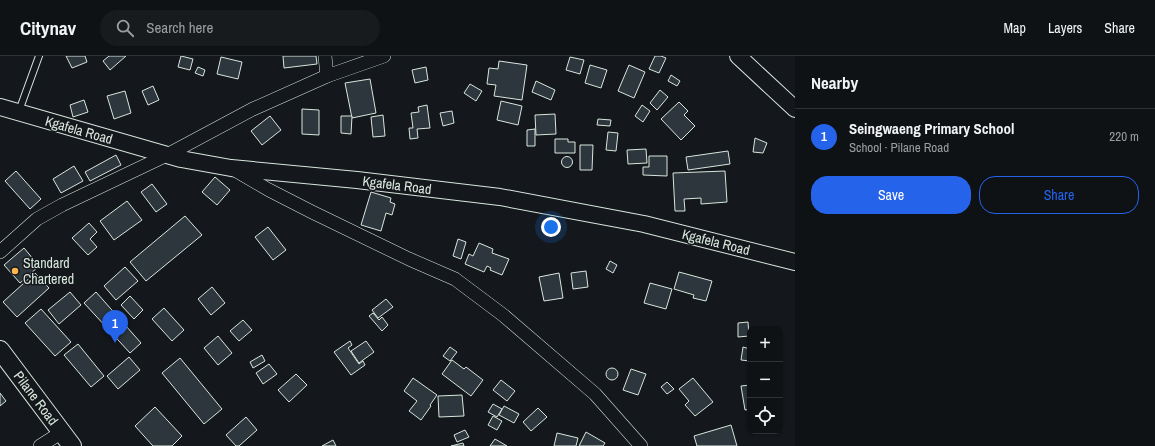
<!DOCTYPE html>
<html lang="en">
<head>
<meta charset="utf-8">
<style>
  :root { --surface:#0f1215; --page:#181b1e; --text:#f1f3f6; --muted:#9b9ea0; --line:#2f3234; --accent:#2563eb }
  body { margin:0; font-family:"Archivo Narrow",sans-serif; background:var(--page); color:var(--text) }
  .controls { position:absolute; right:12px; bottom:12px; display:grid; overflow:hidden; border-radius:8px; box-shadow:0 1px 3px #0004 }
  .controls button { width:36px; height:36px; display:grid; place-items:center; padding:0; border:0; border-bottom:1px solid var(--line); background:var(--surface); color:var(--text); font:20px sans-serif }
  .you { position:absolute; left:551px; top:171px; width:14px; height:14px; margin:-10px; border:3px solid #fff; border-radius:50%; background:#1a73e8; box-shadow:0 0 0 6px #1a73e833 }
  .badge { display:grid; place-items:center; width:26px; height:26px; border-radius:50%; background:var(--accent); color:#fff; font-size:13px; font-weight:700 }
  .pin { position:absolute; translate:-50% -33px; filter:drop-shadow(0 1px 2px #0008) }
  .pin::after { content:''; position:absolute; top:21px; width:14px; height:12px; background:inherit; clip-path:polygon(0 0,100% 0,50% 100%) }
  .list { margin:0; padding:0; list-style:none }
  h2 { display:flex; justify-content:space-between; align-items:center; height:52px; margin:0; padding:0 16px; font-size:17px }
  h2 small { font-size:13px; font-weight:400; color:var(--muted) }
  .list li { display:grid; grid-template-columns:26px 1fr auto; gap:12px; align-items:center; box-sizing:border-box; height:56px; padding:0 16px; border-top:1px solid var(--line) }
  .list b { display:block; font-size:15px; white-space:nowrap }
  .list p { margin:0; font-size:13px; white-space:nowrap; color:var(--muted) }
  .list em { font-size:13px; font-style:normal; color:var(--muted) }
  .actions { display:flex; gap:8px; padding:12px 16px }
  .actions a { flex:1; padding:9px 0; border:1px solid var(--accent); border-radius:16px; text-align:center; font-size:14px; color:var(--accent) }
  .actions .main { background:var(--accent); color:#fff }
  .icon { flex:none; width:22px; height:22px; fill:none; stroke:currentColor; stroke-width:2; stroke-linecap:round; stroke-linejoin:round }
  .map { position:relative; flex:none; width:795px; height:390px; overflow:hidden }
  header { display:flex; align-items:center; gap:24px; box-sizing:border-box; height:56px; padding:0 20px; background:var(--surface); border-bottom:1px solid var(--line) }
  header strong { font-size:19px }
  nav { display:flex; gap:22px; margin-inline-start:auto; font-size:14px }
  .search { width:280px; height:36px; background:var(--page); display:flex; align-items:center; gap:10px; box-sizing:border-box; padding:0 14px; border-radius:22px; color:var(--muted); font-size:15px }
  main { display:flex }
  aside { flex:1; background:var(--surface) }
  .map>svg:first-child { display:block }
  .building { fill:#2c363c; stroke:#d8e6dc }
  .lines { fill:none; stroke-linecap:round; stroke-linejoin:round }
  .service-casing { stroke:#d8e6dc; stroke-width:8 }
  .minor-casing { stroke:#d8e6dc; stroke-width:14 }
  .tertiary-casing { stroke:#d8e6dc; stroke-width:18 }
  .secondary-casing { stroke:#d8e6dc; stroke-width:20 }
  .service { stroke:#14181c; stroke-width:6 }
  .minor { stroke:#14181c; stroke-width:13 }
  .tertiary { stroke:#14181c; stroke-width:16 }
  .secondary { stroke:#14181c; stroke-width:18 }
  .poi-dot { fill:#ffb74d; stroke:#14181c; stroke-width:1.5 }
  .labels { text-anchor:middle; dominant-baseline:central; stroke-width:3; stroke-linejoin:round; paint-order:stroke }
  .street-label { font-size:14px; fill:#d8e6dc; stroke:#14181c }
  .poi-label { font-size:14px; fill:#d8e6dc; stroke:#14181c; text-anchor:start }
</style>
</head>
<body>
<header>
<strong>Citynav</strong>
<div class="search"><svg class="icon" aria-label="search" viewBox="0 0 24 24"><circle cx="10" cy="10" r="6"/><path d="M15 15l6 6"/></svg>Search here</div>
<nav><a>Map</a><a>Layers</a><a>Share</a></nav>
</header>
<main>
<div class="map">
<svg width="795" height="390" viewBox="0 0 795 390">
  <rect width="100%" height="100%" fill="#14181c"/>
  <g class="building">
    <polygon points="66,0 85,0 87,6 72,12"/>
    <polygon points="109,0 126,0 110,14 103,5"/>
    <polygon points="181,0 193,3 190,14 178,11"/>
    <polygon points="283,0 316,0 317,8 284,12"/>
    <polygon points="655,0 661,0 666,2 659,17 649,13"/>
    <polygon points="221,1 242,6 238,23 217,18"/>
    <polygon points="570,1 584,4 580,18 566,14"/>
    <polygon points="499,5 527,9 522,44 494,40 496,29 487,28 489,12 498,13"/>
    <polygon points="590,9 607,14 601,32 585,27"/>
    <polygon points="629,9 645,16 634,42 618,35"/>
    <polygon points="198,11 205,14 203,20 195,17"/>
    <polygon points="426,11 428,24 415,27 412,14"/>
    <polygon points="671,19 680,25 677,30 668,25"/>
    <polygon points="370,23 376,57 352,62 345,27"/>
    <polygon points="536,25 555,34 551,44 532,36"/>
    <polygon points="470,28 482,35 476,45 464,37"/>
    <polygon points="153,30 159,44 148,49 142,35"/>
    <polygon points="660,34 668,41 657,54 650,47"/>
    <polygon points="125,35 131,57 114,63 107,40"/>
    <polygon points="84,44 88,56 73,61 70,49"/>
    <polygon points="501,45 522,50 518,69 497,64"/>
    <polygon points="679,46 688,55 684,59 695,70 681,84 661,63"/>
    <polygon points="427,49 430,72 417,73 418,82 410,83 409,72 413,72 411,57 419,56 418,51"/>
    <polygon points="642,49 650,55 643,66 635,60"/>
    <polygon points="302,53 319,54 319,79 302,78"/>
    <polygon points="452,55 454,67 443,70 440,57"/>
    <polygon points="555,58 556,78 536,79 535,59"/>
    <polygon points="383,59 385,80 373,81 371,61"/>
    <polygon points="270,60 281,74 262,89 251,75"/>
    <polygon points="341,60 352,60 351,78 341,77"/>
    <polygon points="598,63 611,64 610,70 597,69"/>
    <polygon points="535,73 535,90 527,90 527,74"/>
    <polygon points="608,76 618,77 616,95 606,94"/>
    <polygon points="755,82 767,87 763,97 753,96"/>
    <polygon points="555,83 568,83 568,86 575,86 575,97 555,97"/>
    <polygon points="580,89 593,89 592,114 580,114"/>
    <polygon points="646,93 647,107 628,108 627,94"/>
    <polygon points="728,95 730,108 688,114 686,101"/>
    <polygon points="116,99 121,109 90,125 85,116"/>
    <polygon points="649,100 667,100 667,120 643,119 643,111 649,111"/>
    <circle cx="567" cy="106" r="5.5"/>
    <polygon points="74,110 83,125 61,137 53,123"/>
    <polygon points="16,115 41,143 30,153 5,125"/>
    <polygon points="725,115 727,146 701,148 701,142 684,143 685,155 675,155 673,117"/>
    <polygon points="215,121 230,134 217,149 202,136"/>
    <polygon points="152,128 167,148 156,156 141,136"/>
    <polygon points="371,136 391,142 390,146 395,148 392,159 386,157 381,175 361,169"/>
    <polygon points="127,145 142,164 114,184 100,165"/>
    <polygon points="185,160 202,179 146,225 130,206"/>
    <polygon points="89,167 97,176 90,183 97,191 88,199 72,182"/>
    <polygon points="268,171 286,194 273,204 255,181"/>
    <polygon points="458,183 466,186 461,203 453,200"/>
    <polygon points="479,187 493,193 492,197 509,203 502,219 490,214 491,212 487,210 484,216 465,208 469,198 473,200"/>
    <polygon points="24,192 39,210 20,227 4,209"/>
    <polygon points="610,205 617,209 613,217 606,213"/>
    <polygon points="125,211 138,225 116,244 104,230"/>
    <polygon points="586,215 588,231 573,233 571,217"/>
    <polygon points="679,216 712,225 706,245 693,242 694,239 674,233"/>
    <polygon points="35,217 49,232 17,261 3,246"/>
    <polygon points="559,217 563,242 544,245 539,221"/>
    <polygon points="650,227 672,233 666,253 644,247"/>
    <polygon points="212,231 225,247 211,259 198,243"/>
    <polygon points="70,236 81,249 59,268 48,254"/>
    <polygon points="96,236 141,287 130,297 84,247"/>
    <polygon points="130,240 143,254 134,263 121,249"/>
    <polygon points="386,243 393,251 378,262 372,254"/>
    <polygon points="164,252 184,274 172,285 152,263"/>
    <polygon points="41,253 71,286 55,300 25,267"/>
    <polygon points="373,257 379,264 382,261 388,269 382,275 369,260"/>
    <polygon points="243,264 252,274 239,285 230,275"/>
    <polygon points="748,266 749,280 738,281 738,267"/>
    <polygon points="218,280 232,297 218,309 204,292"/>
    <polygon points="350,285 352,289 348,292 359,308 363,305 365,309 351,319 334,296"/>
    <polygon points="366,285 374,296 359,307 351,295"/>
    <polygon points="78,288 104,320 91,331 64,299"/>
    <polygon points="450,291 457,296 450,305 443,300"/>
    <polygon points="743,291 750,293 750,305 741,304"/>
    <polygon points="262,299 265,305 253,312 250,306"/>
    <polygon points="129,301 140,314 118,333 107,320"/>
    <polygon points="180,302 222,353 204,368 162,317"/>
    <polygon points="452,304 464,313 466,311 483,324 471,340 442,318"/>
    <polygon points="269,308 277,318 263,328 256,317"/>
    <circle cx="612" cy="318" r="6"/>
    <polygon points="631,313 646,318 638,339 623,334"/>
    <polygon points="296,318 307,329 289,346 278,334"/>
    <polygon points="413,322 437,339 430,349 431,350 421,364 409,355 417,345 404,335"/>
    <polygon points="693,322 713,346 695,360 685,349 689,345 679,333"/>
    <polygon points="501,324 515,335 507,345 493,334"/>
    <polygon points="667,326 674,333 667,338 661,331"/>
    <polygon points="750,329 750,353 745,354 741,330"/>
    <polygon points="0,337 6,345 0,350"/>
    <polygon points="462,339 464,360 439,361 438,340"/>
    <polygon points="493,348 502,353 497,361 488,356"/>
    <polygon points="504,350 519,358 514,367 499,359"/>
    <polygon points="155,351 182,380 172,390 153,390 135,370"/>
    <polygon points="538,352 547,361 531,375 523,366"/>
    <polygon points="493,360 502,365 497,374 488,369"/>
    <polygon points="246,361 257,374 239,390 236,390 226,379"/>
    <polygon points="731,369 737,390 697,390 694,380"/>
    <polygon points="465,374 469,381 457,386 454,379"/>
    <polygon points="586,376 605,387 603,390 579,390"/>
    <polygon points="557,377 578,382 576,390 554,390"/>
    <polygon points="495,383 507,390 490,390"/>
    <polygon points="333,384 336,390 322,390"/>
    <polygon points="463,387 464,390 451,390"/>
  </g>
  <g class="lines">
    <defs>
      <polyline id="service" points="19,55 39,0"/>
      <g id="minor">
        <polyline points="325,0 327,20 384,0"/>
        <polyline points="233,113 269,134 312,156 409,203 455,223 503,259 595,338 641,390"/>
        <polyline points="0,196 37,163 62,149 167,99 253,53 327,20"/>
        <polyline points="40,390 62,376"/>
      </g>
      <g id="tertiary">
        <polyline points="738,0 795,53"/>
        <polyline points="0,51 181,103 231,112 357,124 500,141 644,168 795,206"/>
      </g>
      <polyline id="secondary" points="0,294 72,390"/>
    </defs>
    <use href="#service" class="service-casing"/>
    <use href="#minor" class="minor-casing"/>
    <use href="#tertiary" class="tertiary-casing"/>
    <use href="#secondary" class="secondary-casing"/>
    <use href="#service" class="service"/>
    <use href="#minor" class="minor"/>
    <use href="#tertiary" class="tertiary"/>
    <use href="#secondary" class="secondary"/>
  </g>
  <circle class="poi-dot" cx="15" cy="215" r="4"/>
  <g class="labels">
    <g class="street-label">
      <text transform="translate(79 74) rotate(16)">Kgafela Road</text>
      <text transform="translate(397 129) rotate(7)">Kgafela Road</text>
      <text transform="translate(716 186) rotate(14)">Kgafela Road</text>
      <text transform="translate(36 342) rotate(53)">Pilane Road</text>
    </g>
    <g class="poi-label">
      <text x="23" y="207">Standard<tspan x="23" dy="16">Chartered</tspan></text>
    </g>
  </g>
</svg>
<div class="controls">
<button>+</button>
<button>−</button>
<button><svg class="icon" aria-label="locate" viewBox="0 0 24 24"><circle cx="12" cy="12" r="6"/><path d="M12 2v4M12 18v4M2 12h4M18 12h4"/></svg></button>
</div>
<div class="you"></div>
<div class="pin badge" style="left:115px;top:287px">1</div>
</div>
<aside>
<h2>Nearby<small></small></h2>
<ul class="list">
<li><span class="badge">1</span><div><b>Seingwaeng Primary School</b><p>School · Pilane Road</p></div><em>220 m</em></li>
</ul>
<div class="actions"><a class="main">Save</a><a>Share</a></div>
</aside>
</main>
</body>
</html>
